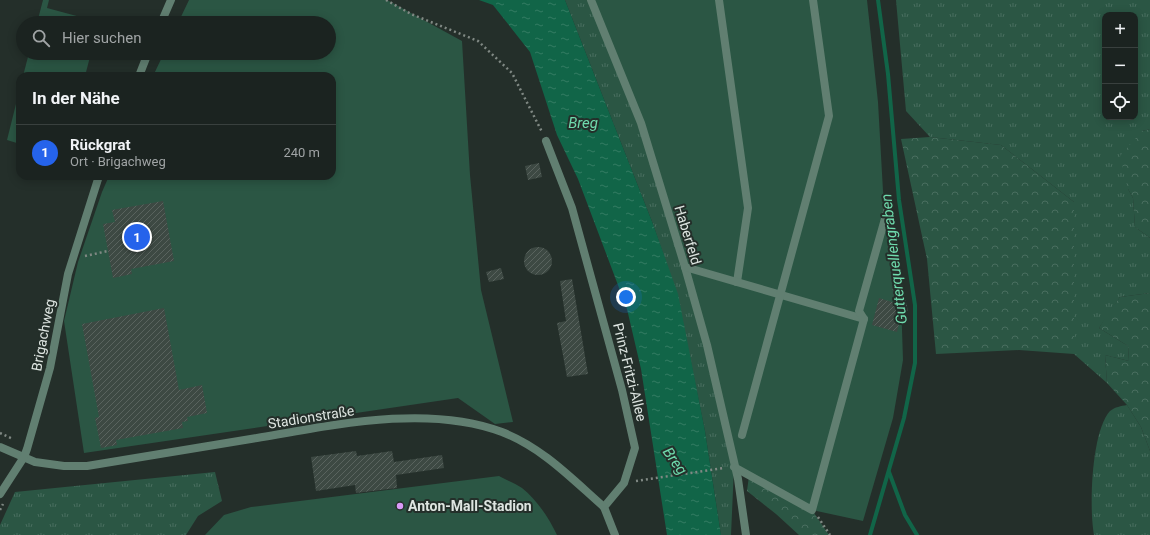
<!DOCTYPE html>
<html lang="de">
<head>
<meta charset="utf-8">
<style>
  :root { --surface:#1b2320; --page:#242b29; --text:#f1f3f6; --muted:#a0a4a5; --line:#39403e; --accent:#2563eb }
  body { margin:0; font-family:Roboto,sans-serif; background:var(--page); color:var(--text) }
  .controls { position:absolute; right:12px; top:12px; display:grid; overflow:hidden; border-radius:8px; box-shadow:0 2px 10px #0003 }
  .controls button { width:36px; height:36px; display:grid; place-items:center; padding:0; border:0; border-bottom:1px solid var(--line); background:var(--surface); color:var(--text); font:20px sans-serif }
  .you { position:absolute; left:626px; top:297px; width:14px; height:14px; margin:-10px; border:3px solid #fff; border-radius:50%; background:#1a73e8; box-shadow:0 0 0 6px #1a73e833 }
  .badge { display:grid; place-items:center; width:26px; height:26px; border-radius:50%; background:var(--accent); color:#fff; font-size:13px; font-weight:700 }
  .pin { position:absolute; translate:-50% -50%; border:2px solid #fff; box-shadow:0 1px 4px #0006 }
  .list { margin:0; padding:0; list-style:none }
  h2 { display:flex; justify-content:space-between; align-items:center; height:52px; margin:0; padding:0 16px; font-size:17px }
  h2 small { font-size:13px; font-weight:400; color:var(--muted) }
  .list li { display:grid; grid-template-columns:26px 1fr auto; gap:12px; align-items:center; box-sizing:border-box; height:56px; padding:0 16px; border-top:1px solid var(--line) }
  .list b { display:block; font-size:15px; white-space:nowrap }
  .list p { margin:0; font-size:13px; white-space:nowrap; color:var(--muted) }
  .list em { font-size:13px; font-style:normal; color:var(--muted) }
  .icon { flex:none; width:22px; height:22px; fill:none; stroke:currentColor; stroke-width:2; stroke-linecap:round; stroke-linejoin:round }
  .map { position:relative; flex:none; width:1150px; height:535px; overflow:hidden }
  .search { position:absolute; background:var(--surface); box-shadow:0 2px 10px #0003; left:16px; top:16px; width:320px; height:44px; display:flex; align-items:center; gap:10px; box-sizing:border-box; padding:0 14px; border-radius:22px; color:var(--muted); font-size:15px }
  .panel { position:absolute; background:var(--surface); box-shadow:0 2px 10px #0003; left:16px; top:72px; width:320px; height:108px; border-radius:12px }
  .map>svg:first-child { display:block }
  .grass { fill:url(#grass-tufts); fill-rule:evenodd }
  .forest { fill:url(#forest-crowns) }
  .garden { fill:#2b5644 }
  .water { fill:url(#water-ripples) }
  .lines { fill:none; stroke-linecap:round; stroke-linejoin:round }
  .stream { stroke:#116548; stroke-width:4 }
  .building { fill:url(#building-hatch) }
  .path { stroke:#808984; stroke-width:2.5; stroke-dasharray:2 3; stroke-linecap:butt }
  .lane { stroke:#617f71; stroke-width:8 }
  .street { stroke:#617f71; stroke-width:8 }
  .poi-dot { fill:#d99af7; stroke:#242f2a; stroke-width:1.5 }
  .labels { text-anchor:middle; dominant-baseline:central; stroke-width:4; stroke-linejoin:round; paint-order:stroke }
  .street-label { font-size:14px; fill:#dee5e1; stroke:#242f2a }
  .poi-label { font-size:14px; font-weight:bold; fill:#dee5e1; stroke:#242f2a; text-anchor:start }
  .water-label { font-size:15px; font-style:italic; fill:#6fdbad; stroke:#242f2a }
</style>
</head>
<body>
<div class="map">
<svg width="1150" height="535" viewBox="0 0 1150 535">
  <defs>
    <pattern id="grass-tufts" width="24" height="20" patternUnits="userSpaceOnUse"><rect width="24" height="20" fill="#2b5644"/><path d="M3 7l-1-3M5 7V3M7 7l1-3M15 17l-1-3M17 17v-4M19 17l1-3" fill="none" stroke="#496e5f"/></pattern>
    <pattern id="forest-crowns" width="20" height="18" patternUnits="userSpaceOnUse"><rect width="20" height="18" fill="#2b5644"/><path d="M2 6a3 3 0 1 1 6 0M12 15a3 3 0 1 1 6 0" fill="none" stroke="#496e5f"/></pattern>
    <pattern id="water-ripples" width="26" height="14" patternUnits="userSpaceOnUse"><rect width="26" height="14" fill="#116548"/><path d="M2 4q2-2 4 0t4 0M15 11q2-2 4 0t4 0" fill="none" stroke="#337b62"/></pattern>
    <pattern id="building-hatch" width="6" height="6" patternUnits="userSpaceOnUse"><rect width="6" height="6" fill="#3d4943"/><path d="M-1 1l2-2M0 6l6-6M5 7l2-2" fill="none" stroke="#59635e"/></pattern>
  </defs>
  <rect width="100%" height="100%" fill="#242f2a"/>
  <g class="grass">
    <polygon points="565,0 591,0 641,123 683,263 734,467 731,535 721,535 705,431 677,294 653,224"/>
    <path d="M896,0h254v129l-8,2 -14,58 5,9 2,29 15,11v55l-30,4 -21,31 29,18 1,15 -24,-6 2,28 -33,-29v-152l-73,-57 -71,-8 -24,-26zM1105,15h30v102h-30z"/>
    <path d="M1127,405l14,22 9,24v84h-56c-5,-27 -3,-103 16,-124 5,-4 11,-5 17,-6z"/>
    <polygon points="215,472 222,501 198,516 186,535 0,535 0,525 15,492"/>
  </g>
  <g class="forest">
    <polygon points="1150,129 1150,238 1135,227 1133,198 1128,189 1120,156 1142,131"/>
    <polygon points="930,137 1001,145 1074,202 1074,354 1019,350 936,354 927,259 901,139"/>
    <polygon points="1150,293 1150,451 1141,427 1127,405 1107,383 1105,355 1129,361 1128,346 1099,328 1108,313 1120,297"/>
    <polygon points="749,476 812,510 829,535 799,535 776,514 747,491"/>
  </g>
  <g class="garden">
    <polygon points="43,0 49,0 47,8 99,22 99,23 37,23"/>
    <polygon points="189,0 387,0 462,41 470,175 481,290 513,422 495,424 458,398 84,453 64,321 78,262 102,192 109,176 332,176 332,76 153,76 164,53 329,53 329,23 178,23"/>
    <polygon points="591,0 867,0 878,102 883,191 901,299 903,360 893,418 863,521 812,510 734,467 707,345 641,123"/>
    <polygon points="29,53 91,53 85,76 23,76"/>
    <polygon points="20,88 20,144 7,140"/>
    <path d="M499,476c7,4 16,7 23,12 15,12 27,30 35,47h-352l19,-20 27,-8z"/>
  </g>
  <polygon class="water" points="479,0 565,0 653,224 678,294 705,431 721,535 667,535 641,369 627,309 578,179 557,135 530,52 493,5"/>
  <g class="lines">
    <g class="stream">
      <polyline points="889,472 905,515 917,535"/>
      <polyline points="870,535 904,418 915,363 915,305 899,200 888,74 878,0"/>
    </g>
  </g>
  <g class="building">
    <polygon points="539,163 542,177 528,180 525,166"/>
    <polygon points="163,201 174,261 131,269 132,274 113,278 103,224 115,222 112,210"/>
    <circle cx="538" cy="261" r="14"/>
    <polygon points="501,268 504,279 489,282 486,272"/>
    <polygon points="572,279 588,374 567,377 557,323 566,321 560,281"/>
    <polygon points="902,284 908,311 903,309 897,332 872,325 879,298 895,303 892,286"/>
    <polygon points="164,308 179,390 202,385 207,413 187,417 188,421 182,422 183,428 116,440 117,445 101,448 95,418 99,417 82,324"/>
    <polygon points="356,451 357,456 392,451 394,462 442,455 444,468 396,475 397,488 356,493 355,485 316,491 311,457"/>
  </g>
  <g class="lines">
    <g class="path">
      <polyline points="386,0 411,14 478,41 512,73 542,132"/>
      <polyline points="85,256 108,251"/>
      <polyline points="0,433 13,439"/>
      <polyline points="636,481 724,468"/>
      <polyline points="0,510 3,504"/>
      <polyline points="818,517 830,535"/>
    </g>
    <g class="lane">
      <polyline points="591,0 641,123 685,267 707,345 738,479 746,535"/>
      <polyline points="719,0 748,208 737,282"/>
      <polyline points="546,141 572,208 622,390 635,448 624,483 604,507 615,535"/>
      <polyline points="685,267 864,319"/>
      <polyline points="742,435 829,116 813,0"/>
      <polyline points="734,467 812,510 864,319 859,311 888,208"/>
    </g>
    <g class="street">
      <polyline points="161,23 171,0"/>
      <polyline points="139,76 148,53"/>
      <path d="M0,447l35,15 29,4h23c57,-9 113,-19 170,-28 76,-13 171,-34 245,-6 41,16 70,47 102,75"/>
      <polyline points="0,494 24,457 27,449 50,368 68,274 99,176"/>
    </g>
  </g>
  <circle class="poi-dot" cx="400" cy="506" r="4"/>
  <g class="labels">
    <g class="street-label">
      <text transform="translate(688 235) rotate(73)">Haberfeld</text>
      <text transform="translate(43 335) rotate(-79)">Brigachweg</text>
      <text transform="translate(630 372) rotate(76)">Prinz-Fritzi-Allee</text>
      <text transform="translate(311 417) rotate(-9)">Stadionstraße</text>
    </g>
    <g class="poi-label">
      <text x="408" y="506">Anton-Mall-Stadion</text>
    </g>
    <g class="water-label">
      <text x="583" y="123">Breg</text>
      <text transform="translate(894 259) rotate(-97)">Gutterquellengraben</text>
      <text transform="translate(675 461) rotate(55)">Breg</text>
    </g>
  </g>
</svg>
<div class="controls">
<button>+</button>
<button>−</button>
<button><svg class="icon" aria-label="locate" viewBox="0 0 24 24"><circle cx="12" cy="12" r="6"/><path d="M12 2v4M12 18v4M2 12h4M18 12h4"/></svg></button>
</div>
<div class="you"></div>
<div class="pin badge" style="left:137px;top:237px">1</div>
<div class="search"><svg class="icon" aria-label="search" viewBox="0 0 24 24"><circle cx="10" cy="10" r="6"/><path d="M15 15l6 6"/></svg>Hier suchen</div>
<section class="panel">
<h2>In der Nähe<small></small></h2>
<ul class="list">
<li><span class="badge">1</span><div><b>Rückgrat</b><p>Ort · Brigachweg</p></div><em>240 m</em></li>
</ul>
</section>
</div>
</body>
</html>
